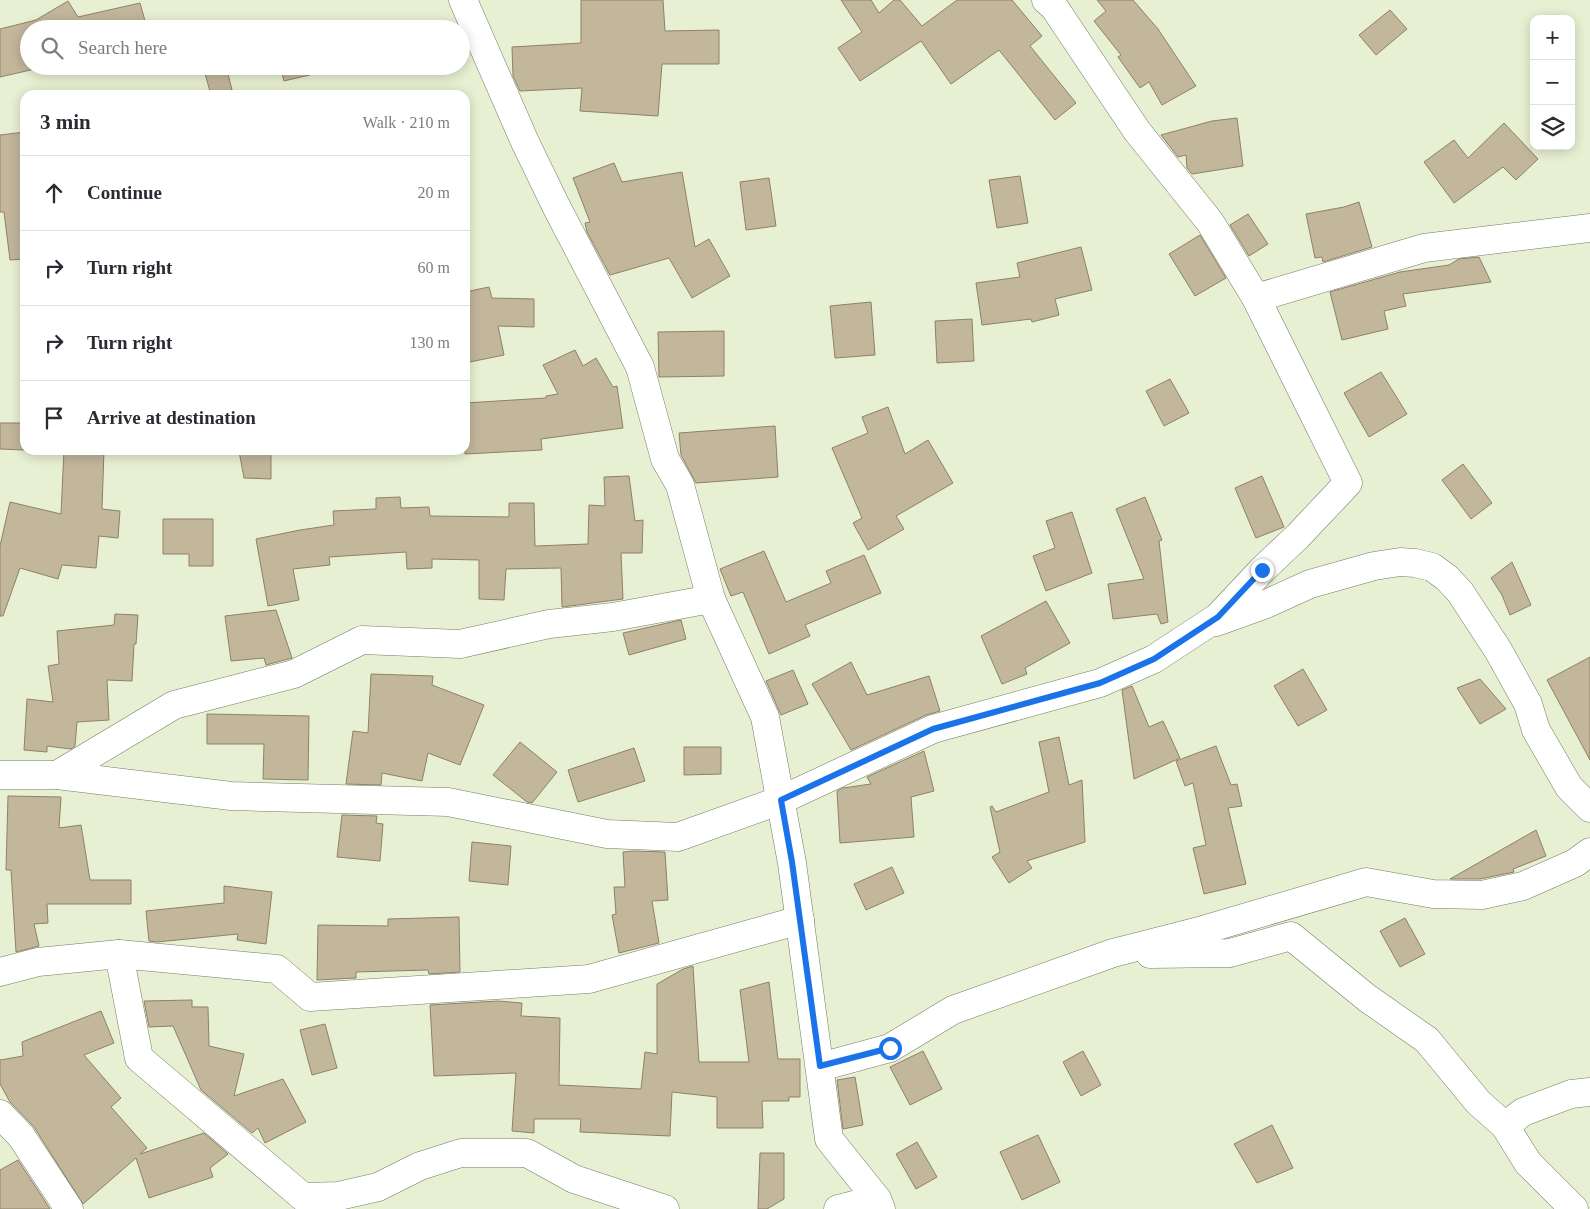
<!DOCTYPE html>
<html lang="en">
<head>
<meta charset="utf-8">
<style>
  :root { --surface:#fff; --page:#f7f7f7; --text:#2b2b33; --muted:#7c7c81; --line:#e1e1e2 }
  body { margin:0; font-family:Georgia,serif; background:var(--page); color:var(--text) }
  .controls { position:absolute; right:15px; top:15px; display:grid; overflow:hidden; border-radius:10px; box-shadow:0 2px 12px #0003 }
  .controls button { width:45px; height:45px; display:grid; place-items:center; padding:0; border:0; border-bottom:1px solid var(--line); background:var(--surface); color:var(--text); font:25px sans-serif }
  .stop { position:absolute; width:15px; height:15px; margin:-11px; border:4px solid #1a73e8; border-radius:50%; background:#fff }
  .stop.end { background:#1a73e8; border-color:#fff; box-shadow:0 1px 5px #0008 }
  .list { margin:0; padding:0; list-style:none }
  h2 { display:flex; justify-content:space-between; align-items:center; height:65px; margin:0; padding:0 20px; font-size:21px }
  h2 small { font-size:16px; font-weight:400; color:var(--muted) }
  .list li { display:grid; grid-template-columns:32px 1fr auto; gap:15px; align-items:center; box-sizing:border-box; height:75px; padding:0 20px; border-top:1px solid var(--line) }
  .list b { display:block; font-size:19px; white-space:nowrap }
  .list em { font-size:16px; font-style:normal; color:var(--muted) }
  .icon { flex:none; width:28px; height:28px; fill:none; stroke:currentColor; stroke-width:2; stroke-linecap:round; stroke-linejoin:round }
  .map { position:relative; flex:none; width:1590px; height:1209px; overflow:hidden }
  .search { position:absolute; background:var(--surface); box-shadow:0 2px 12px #0003; left:20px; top:20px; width:450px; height:55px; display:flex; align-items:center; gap:12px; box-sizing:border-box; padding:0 18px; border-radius:28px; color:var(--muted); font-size:19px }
  .panel { position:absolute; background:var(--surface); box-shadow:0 2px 12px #0003; left:20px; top:90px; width:450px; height:365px; border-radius:15px }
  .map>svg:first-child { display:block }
  .building { fill:#c2b69b; stroke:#8e8168 }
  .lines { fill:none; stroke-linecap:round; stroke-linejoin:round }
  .minor-casing { stroke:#757c62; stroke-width:29 }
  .minor { stroke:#fff; stroke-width:28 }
  .route { stroke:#1a73e8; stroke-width:6 }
</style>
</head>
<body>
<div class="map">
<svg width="1590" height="1209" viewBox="0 0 1590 1209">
  <rect width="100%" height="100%" fill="#e8f0d3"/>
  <g class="building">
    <polygon points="581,0 663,0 665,31 719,30 719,64 662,64 658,116 580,111 582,88 520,91 513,76 512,47 581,43"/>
    <polygon points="841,0 871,0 879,13 894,0 900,0 922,26 957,0 1012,0 1042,36 1030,46 1076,103 1055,120 999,50 951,84 921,41 860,81 838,48 862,32"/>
    <polygon points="1097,0 1133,0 1158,29 1196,86 1162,105 1149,82 1140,88 1118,57 1121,55 1094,21 1106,11"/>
    <polygon points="68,1 78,17 140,3 147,28 29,29 29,66 48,66 0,77 0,29 36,20"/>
    <polygon points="1390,10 1407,29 1376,55 1359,35"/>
    <polygon points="203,66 226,66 232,90 211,95"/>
    <polygon points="280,66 320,66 322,72 284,81"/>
    <polygon points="1237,118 1243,166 1192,174 1187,168 1186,155 1178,157 1161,135 1212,121"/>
    <polygon points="1504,123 1538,159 1516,180 1503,167 1454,203 1424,162 1454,140 1468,158"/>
    <polygon points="25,132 25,259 10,260 4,212 0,212 0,135"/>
    <polygon points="614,163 622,182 682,172 695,247 709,239 730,276 692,298 669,258 610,275 587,232 585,223 590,222 573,178"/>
    <polygon points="1020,176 1028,223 997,228 989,180"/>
    <polygon points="769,178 776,226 746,230 740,182"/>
    <polygon points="1359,202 1372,247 1323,262 1322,257 1315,258 1306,214 1344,207"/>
    <polygon points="1248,214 1268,244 1249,256 1230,225"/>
    <polygon points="1200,235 1226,278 1195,296 1169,254"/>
    <polygon points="1081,247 1092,290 1055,299 1059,315 1032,322 1031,319 982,325 976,283 1020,277 1017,263"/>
    <polygon points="1479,257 1491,282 1403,294 1406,306 1384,311 1388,329 1342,340 1330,292 1400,272 1449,265 1459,259"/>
    <polygon points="489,287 492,298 534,299 534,327 498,326 504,355 465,363 465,292"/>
    <polygon points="871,302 875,355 835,358 830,306"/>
    <polygon points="972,319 974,361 937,363 935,321"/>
    <polygon points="724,331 724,376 659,377 658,332"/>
    <polygon points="575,350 583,366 596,358 613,387 617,386 623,428 541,439 542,450 465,454 465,403 546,398 546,396 558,394 543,365"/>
    <polygon points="1381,372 1407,414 1369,437 1344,393"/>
    <polygon points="1170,379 1189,413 1164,426 1146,391"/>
    <polygon points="888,407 905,454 928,440 953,483 896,516 904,529 868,550 853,523 862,518 832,448 868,433 862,417"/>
    <polygon points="0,423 25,423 25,450 0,449"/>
    <polygon points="775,426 778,477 696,483 681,455 679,433"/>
    <polygon points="64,450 104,450 102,509 120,511 118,538 99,536 96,568 62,565 58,579 20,568 3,616 0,616 0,546 10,502 61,514"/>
    <polygon points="239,451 271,452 271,479 244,478"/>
    <polygon points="1463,464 1492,503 1471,519 1442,480"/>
    <polygon points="629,476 635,521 643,520 642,553 621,553 623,599 562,607 561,568 506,569 504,600 479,599 479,560 432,559 432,568 407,569 406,552 329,557 330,565 293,569 299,600 268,606 256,539 300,530 334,525 333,511 376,509 376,498 400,497 401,508 429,507 430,516 509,517 509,503 534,503 535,546 588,544 589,505 605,506 604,477"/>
    <polygon points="1262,476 1284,527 1256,538 1235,488"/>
    <polygon points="1145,497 1162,540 1159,541 1168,622 1161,624 1157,614 1113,619 1108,584 1144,579 1116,509"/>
    <polygon points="1072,512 1092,573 1046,591 1033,556 1055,548 1046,521"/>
    <polygon points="163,519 213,519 213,566 189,566 189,554 163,554"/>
    <polygon points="764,551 786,602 831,583 826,571 864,555 881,593 805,625 810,636 769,654 743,592 731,596 720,569"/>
    <polygon points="1512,562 1531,605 1510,615 1502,595 1491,578"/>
    <polygon points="1046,601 1070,643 1025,668 1027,674 1002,684 981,636"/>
    <polygon points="276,610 292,658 266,665 264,658 231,661 225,616"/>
    <polygon points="115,614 138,615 136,644 134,644 132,681 107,680 109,720 77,722 75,746 71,749 47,746 47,752 24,750 27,699 53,702 48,666 59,664 57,631 114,625"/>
    <polygon points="681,620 686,639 629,655 623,633"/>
    <polygon points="1590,657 1590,760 1547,680"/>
    <polygon points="851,662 867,695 929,676 940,711 926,715 851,750 812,684"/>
    <polygon points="1303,669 1327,710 1298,726 1274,686"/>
    <polygon points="793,670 808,704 781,715 766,681"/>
    <polygon points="371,674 433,676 432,685 484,705 460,765 428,753 422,781 382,773 381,785 346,784 353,731 368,733"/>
    <polygon points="1480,679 1506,709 1480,724 1457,688"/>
    <polygon points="1132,686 1149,727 1163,721 1180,758 1134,779 1122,690"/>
    <polygon points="207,714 309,716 308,780 263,779 264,744 207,744"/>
    <polygon points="1059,737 1069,785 1082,780 1085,842 1027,861 1032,868 1009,883 992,857 1000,852 990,807 992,806 996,812 1049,792 1039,742"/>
    <polygon points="520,742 557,772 532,803 527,802 493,775"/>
    <polygon points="1216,746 1231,785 1237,784 1242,806 1228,808 1246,884 1204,894 1193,848 1206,845 1193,783 1185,786 1176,761"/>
    <polygon points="684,747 721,747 721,774 684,775"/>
    <polygon points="634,748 645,781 578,802 568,770"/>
    <polygon points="924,751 934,791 911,797 914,837 840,843 837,791 843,788 871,784 867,777"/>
    <polygon points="8,796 61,797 59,828 81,825 90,880 131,880 131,904 47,904 48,923 34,924 39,946 16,952 11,870 6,870"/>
    <polygon points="342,815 377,816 376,823 383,824 380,861 337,857"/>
    <polygon points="1536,830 1546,856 1513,869 1514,872 1480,879 1450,879"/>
    <polygon points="472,842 511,846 508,885 469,881"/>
    <polygon points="634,851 665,852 668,900 652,901 659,943 619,953 612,915 616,914 614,887 625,887 623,852"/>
    <polygon points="892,867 904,893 866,910 854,884"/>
    <polygon points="224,886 272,892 266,944 237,940 238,934 157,942 149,941 146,911 224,903"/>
    <polygon points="459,917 460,972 429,974 428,970 356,972 356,978 317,980 318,925 388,926 388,919"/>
    <polygon points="1405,918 1425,954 1400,967 1380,931"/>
    <polygon points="693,966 699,1062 749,1062 740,990 769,982 778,1059 800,1059 800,1097 789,1097 789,1101 762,1101 763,1128 717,1128 717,1097 672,1092 670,1136 580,1132 581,1119 534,1119 534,1133 512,1131 516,1073 434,1076 430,1005 498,1001 522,1003 521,1016 560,1018 559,1085 641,1089 645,1052 657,1054 657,984 683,969"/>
    <polygon points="192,1000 192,1007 208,1007 209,1046 244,1054 234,1096 283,1079 306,1122 265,1143 258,1128 252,1133 201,1090 173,1026 149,1027 144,1001"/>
    <polygon points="101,1011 114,1043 84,1055 121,1098 111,1107 147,1148 140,1154 204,1133 228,1154 210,1168 213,1177 149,1198 136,1158 83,1204 34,1127 10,1102 0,1084 0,1060 23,1056 22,1042"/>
    <polygon points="325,1024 337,1068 312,1075 300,1030"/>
    <polygon points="923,1051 942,1089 910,1105 890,1067"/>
    <polygon points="1083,1051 1101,1085 1081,1096 1063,1062"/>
    <polygon points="855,1077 863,1125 843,1129 837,1080"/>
    <polygon points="1272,1125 1293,1168 1257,1183 1234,1144"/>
    <polygon points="1038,1135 1060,1182 1022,1200 1000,1152"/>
    <polygon points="917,1142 937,1177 916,1189 896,1154"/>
    <polygon points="760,1153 784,1153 784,1199 767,1209 758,1209"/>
    <polygon points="18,1160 50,1209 0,1209 0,1170"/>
  </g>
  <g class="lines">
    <defs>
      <g id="minor">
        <polyline points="463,0 525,142 556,206 640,367 665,459 680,485 711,599 765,717 792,863 829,1139 877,1199 881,1209"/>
        <polyline points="1256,298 1424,248 1590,228"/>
        <polyline points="1216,622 1266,604 1310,584 1374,566 1400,562 1415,563 1432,567 1447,578 1460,592 1498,650 1528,704 1536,730 1569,787 1590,808"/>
        <polyline points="0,775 57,775 231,796 448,802 607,834 678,837 781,800 933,729 1100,683 1154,659 1218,617 1262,570 1298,536 1348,483 1256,298 1210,222 1137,131 1054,7 1046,0"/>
        <polyline points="57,775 174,705 294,674 362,640 460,644 549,624 613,617 711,599"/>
        <polyline points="119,954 139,1058 303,1197 339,1196 378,1187 420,1166 461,1153 527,1153 574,1179 665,1209"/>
        <polyline points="1150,954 1230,953 1291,936 1367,998 1427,1040 1478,1102 1505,1126 1528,1163 1574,1209"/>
        <polyline points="0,972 38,962 119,954 277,969 310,997 589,979 800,920"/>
        <polyline points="820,1067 890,1048 953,1010 1113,953 1203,930 1366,882 1433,894 1482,895 1523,886 1575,863 1590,852"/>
        <polyline points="0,1114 21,1136 69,1209"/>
        <polyline points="1505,1126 1523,1112 1571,1094 1590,1092"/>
        <polyline points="838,1209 877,1199"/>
      </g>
    </defs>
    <use href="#minor" class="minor-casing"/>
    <use href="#minor" class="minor"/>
  </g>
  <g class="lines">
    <polyline class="route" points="890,1048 820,1066 792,862 781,800 933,729 1100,683 1154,659 1218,617 1262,570"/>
  </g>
</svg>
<div class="controls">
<button>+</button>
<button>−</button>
<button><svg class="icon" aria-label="layers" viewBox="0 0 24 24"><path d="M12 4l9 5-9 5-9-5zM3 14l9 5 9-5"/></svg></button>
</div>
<div class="stop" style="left:890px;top:1048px"></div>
<div class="stop end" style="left:1262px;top:570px"></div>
<div class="search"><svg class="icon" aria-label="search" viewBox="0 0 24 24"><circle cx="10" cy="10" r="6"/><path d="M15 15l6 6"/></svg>Search here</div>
<section class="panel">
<h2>3 min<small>Walk · 210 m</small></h2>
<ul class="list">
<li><svg class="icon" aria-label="ahead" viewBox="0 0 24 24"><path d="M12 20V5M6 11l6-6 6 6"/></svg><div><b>Continue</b></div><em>20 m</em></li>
<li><svg class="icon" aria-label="right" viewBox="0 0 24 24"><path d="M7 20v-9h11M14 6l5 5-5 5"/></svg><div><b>Turn right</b></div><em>60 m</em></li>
<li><svg class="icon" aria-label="right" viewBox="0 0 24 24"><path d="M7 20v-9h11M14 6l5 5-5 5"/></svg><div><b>Turn right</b></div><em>130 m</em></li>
<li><svg class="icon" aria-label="arrive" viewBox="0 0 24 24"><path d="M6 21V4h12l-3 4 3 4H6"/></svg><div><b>Arrive at destination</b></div></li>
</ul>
</section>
</div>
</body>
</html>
